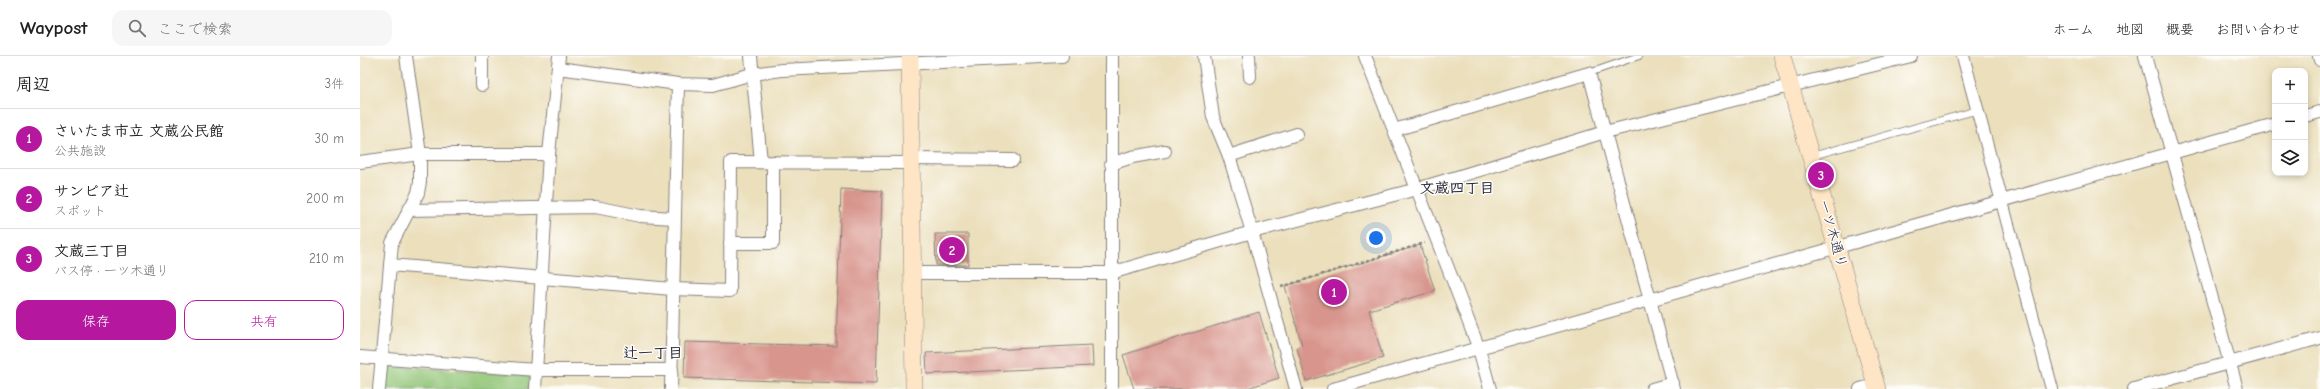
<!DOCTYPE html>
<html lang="ja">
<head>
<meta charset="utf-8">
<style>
  :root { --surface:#fff; --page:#f6f6f6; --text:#202124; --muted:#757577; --line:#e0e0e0; --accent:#b5179e }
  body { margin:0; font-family:"Comic Neue","Klee One",sans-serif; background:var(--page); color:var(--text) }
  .controls { position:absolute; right:12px; top:12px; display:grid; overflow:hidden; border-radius:8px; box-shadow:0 2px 6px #0003 }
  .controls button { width:36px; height:36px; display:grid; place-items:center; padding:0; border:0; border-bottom:1px solid var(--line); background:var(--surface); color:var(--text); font:20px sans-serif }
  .you { position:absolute; left:1016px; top:182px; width:14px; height:14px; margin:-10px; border:3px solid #fff; border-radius:50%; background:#1a73e8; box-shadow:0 0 0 6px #1a73e833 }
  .badge { display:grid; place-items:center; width:26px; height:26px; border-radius:50%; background:var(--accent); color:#fff; font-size:13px; font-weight:700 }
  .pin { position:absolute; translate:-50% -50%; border:2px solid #fff; box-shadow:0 1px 4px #0006 }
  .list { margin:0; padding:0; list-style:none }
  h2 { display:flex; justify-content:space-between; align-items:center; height:52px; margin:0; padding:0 16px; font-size:17px }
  h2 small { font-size:13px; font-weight:400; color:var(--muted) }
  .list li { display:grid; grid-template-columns:26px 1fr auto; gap:12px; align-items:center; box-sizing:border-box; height:60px; padding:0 16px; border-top:1px solid var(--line) }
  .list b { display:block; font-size:15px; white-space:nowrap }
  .list p { margin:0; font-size:13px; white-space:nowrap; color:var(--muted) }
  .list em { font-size:13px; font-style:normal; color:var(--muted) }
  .actions { display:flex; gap:8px; padding:12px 16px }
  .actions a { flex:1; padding:9px 0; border:1px solid var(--accent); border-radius:12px; text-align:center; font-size:14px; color:var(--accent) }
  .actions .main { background:var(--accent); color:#fff }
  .icon { flex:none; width:22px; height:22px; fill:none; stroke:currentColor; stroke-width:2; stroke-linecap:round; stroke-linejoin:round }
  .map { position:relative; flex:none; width:1960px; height:333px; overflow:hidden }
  header { display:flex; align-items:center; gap:24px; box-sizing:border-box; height:56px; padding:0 20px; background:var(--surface); border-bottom:1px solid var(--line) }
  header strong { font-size:19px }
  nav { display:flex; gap:22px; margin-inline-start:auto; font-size:14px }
  .search { width:280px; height:36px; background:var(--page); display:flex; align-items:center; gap:10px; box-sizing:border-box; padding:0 14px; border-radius:12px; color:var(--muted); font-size:15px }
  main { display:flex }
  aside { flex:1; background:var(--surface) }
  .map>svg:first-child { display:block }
  .green { fill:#8fc475; stroke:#587358 }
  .building { fill:#d8958d }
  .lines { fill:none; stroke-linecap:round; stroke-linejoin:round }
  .lane-casing { stroke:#86807c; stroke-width:8 }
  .street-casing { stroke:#86807c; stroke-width:14 }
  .secondary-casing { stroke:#86807c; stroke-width:18 }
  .path { stroke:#86807c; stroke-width:2.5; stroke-dasharray:3 3; stroke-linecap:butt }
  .lane { stroke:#fff; stroke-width:6 }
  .street { stroke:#fff; stroke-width:12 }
  .secondary { stroke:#fde5c5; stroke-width:17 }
  .labels { text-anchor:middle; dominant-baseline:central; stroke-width:3; stroke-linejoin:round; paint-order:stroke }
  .street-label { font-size:14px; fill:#22223b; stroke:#fdfcf7 }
  .neighbourhood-label { font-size:15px; font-weight:bold; fill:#22223b; stroke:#fdfcf7 }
</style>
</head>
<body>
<header>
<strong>Waypost</strong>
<div class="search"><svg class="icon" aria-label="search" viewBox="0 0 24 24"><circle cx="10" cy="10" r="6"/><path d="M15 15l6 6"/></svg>ここで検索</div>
<nav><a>ホーム</a><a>地図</a><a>概要</a><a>お問い合わせ</a></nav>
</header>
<main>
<aside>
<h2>周辺<small>3件</small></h2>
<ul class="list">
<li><span class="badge">1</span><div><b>さいたま市立 文蔵公民館</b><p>公共施設</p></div><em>30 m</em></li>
<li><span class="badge">2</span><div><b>サンピア辻</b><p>スポット</p></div><em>200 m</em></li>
<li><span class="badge">3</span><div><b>文蔵三丁目</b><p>バス停 · 一ツ木通り</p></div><em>210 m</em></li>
</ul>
<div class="actions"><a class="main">保存</a><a>共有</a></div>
</aside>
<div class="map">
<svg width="1960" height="333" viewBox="0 0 1960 333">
  <rect width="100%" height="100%" fill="#fdfcf7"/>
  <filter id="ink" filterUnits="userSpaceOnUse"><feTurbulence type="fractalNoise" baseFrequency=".025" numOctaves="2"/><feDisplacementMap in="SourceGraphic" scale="8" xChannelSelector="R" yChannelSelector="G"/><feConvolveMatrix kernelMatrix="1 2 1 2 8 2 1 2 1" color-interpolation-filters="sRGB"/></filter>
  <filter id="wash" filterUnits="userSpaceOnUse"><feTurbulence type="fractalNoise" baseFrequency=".012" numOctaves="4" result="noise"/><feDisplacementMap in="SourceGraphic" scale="16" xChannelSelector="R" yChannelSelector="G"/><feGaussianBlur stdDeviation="0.9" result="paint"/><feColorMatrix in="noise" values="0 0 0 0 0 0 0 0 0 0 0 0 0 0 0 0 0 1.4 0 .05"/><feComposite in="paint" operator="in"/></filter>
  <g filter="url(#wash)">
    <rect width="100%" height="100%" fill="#ebdfbc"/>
    <polygon class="green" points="31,310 167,318 170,323 169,333 25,333 26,314"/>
    <g id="blocks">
      <g class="building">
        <polygon points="481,133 522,135 516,328 324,322 325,286 476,290"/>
        <polygon points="575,178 608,178 608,209 576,209"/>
        <polygon points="1060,189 1075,235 1009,254 1023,302 946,325 937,291 942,289 925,230"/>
        <polygon points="899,256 919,322 884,333 774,333 763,299"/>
        <polygon points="732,289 733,310 567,318 566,297"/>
      </g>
    </g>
  </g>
  <g filter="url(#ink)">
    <use href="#blocks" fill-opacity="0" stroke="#86807c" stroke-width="1"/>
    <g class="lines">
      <defs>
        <g id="lane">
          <polyline points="1229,17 1279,0"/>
          <polyline points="1452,100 1618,54"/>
        </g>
        <g id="street">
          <polyline points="391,0 401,106"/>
          <polyline points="752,0 752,333"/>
          <polyline points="844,0 853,61 869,100 892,176 936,333"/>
          <polyline points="889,0 890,21"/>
          <polyline points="1005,0 1093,225 1119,293 1130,333"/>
          <polyline points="1603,0 1692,333"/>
          <polyline points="1785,0 1877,333"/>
          <polyline points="1959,0 1960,4"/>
          <polyline points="198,12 318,28 353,29 392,18 422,14 702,0"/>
          <polyline points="122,29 122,0"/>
          <polyline points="1945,60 1960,56"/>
          <polyline points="1034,74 1229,17 1314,333"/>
          <polyline points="869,100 937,78"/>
          <polyline points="551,103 653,104"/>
          <polyline points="0,106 60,98 189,98"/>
          <polyline points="751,108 772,101 805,95"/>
          <polyline points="48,154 236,151 280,160 314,162"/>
          <polyline points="370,187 413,187 413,106"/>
          <polyline points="30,209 312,233 370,235 371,106 551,107"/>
          <polyline points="553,217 751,217 892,176 1057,133 1245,76 1551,0"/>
          <polyline points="0,301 176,314 312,314"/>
          <polyline points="19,333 32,187 58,137 60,126 60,98 46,0"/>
          <polyline points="175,333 189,98 199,0"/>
          <polyline points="311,333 318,28"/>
          <polyline points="973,333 1915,68"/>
          <polyline points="1292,333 1313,327"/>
          <polyline points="1500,333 1515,329"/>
          <polyline points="1774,333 1960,282"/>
        </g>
        <g id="secondary">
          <polyline points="550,0 554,333"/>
          <polyline points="1422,0 1517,333"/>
        </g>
      </defs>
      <use href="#lane" class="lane-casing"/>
      <use href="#street" class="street-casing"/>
      <use href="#secondary" class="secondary-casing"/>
      <polyline class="path" points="921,231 1065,187"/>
      <use href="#lane" class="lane"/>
      <use href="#street" class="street"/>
      <use href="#secondary" class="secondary"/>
    </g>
  </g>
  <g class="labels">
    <g class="street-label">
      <text transform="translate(1473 178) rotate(74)">一ツ木通り</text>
    </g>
    <g class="neighbourhood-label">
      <text x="1097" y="132">文蔵四丁目</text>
      <text x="293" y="297">辻一丁目</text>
    </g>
  </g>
</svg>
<div class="controls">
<button>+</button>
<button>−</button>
<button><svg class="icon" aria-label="layers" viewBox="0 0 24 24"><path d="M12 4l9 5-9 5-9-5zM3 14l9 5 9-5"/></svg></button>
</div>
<div class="you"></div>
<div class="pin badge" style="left:974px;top:236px">1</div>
<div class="pin badge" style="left:592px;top:194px">2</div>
<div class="pin badge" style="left:1461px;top:119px">3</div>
</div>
</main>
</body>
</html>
